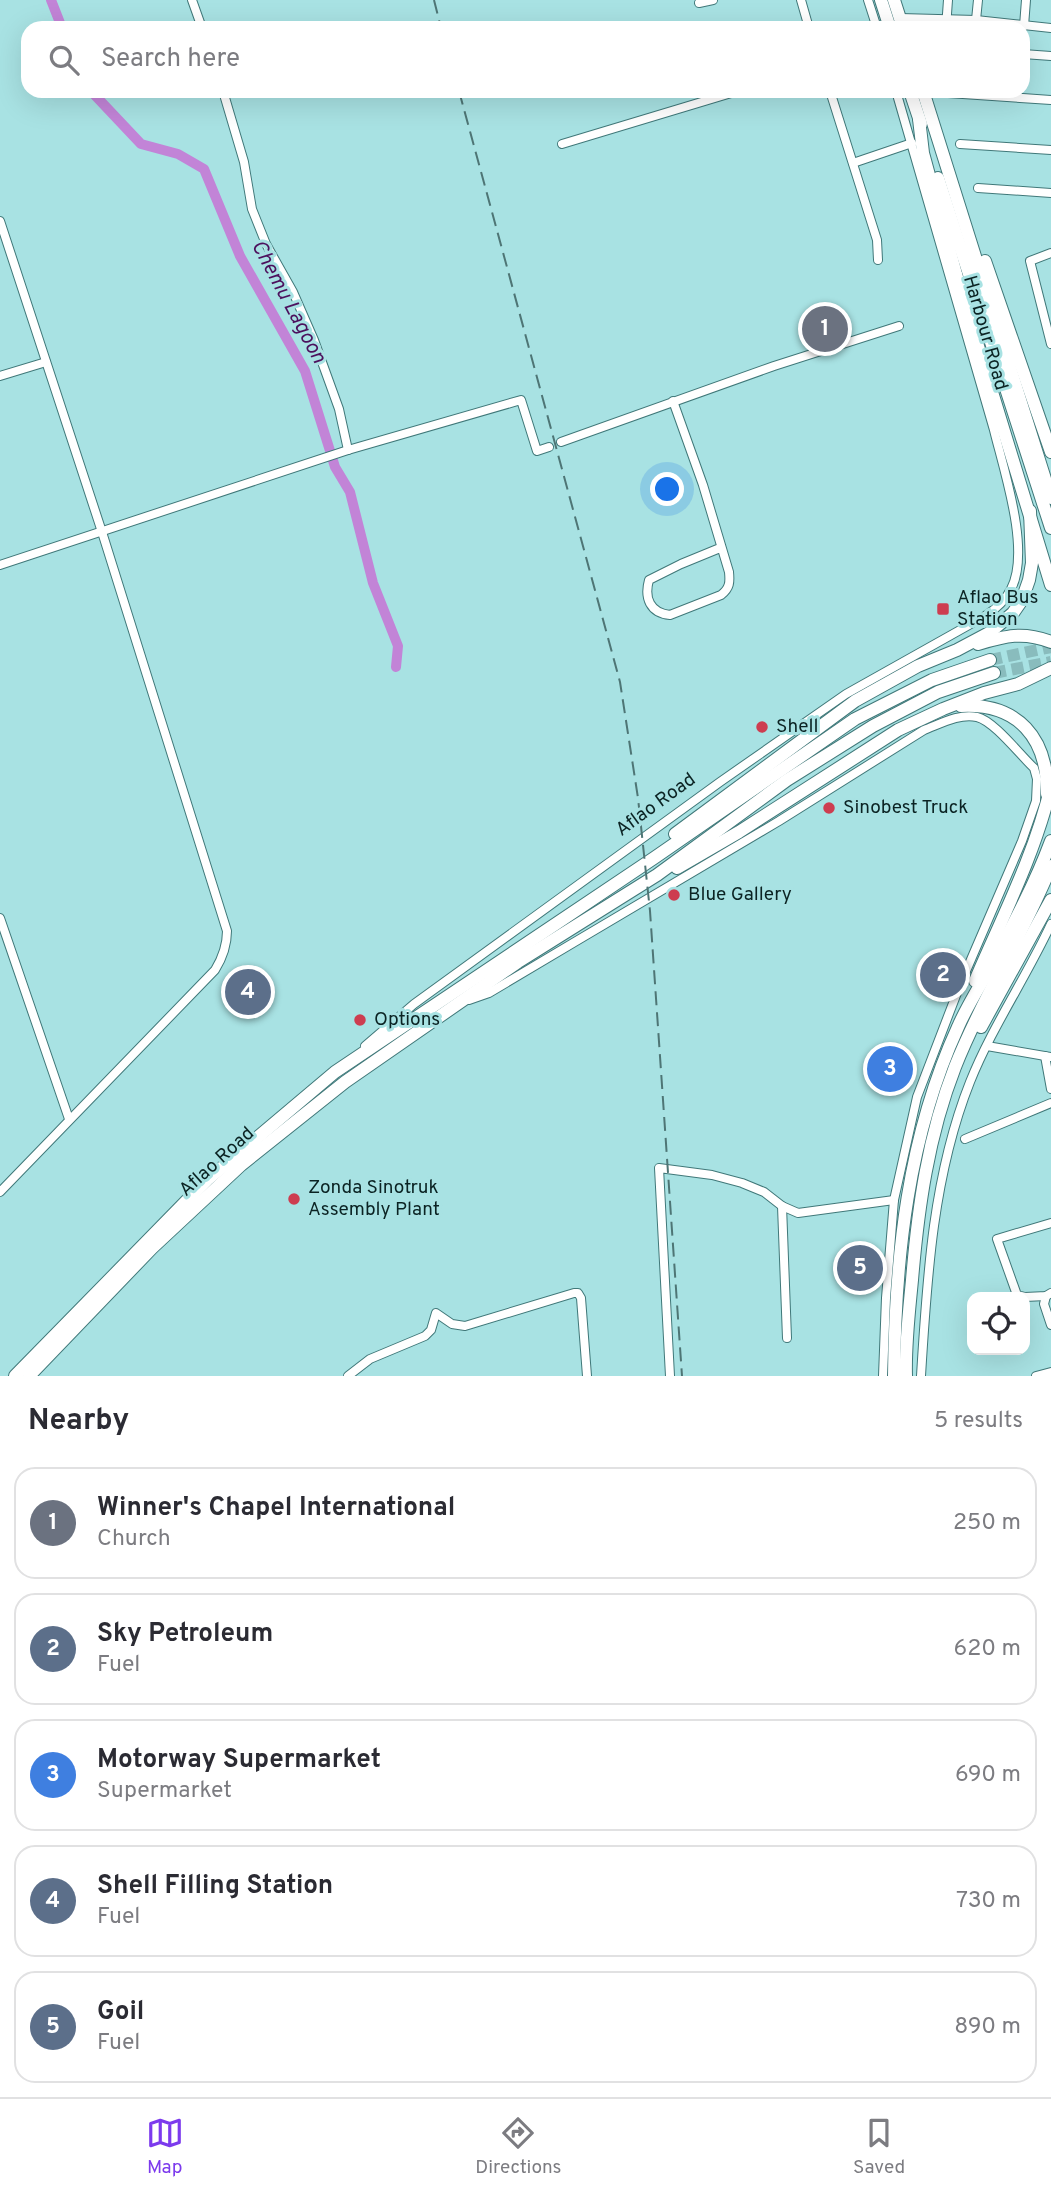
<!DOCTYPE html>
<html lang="en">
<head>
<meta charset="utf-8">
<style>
  :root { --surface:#fff; --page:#f2f2f3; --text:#2b2b33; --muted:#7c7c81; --line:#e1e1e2; --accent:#7c3aed }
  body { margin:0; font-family:Overpass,sans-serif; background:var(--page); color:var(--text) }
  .controls { position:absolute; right:21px; bottom:21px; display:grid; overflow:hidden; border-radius:14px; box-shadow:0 7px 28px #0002 }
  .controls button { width:63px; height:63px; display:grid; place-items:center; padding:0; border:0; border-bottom:2px solid var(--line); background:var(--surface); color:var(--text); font:35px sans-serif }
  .you { position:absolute; left:668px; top:490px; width:24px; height:24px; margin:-18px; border:5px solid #fff; border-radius:50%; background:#1a73e8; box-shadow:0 0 0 10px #1a73e833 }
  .badge { display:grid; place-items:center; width:46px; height:46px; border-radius:50%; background:var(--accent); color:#fff; font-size:23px; font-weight:700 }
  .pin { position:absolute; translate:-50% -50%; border:4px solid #fff; box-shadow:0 2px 7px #0006 }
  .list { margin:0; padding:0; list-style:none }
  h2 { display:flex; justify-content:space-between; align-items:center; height:91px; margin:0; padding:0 28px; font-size:30px }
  h2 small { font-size:23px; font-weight:400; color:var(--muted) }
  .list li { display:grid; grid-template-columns:46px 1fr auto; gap:21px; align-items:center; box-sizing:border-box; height:112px; margin:0 14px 14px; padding:0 14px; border:2px solid var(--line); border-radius:21px }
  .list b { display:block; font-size:26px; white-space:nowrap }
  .list p { margin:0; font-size:23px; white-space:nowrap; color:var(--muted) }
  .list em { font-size:23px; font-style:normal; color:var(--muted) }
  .icon { flex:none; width:38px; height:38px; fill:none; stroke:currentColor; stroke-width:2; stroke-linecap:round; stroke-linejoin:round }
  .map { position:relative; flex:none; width:1051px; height:1376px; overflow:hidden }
  .search { position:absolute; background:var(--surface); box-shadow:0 7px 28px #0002; left:21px; right:21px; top:21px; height:77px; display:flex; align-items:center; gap:18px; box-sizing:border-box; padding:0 24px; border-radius:21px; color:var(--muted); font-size:26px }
  .sheet { height:721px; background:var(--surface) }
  nav { display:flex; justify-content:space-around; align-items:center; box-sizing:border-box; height:98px; border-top:2px solid var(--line); background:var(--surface); font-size:19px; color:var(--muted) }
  nav a { display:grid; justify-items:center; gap:4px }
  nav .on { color:var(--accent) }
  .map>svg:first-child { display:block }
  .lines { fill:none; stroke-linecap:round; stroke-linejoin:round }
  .river { stroke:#c284d7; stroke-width:10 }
  .highway-tunnel { stroke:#89bcbd; stroke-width:12; stroke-dasharray:12 6; stroke-linecap:butt }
  .minor-casing { stroke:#407879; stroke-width:10 }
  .highway-casing { stroke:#407879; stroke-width:14 }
  .minor { stroke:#fff; stroke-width:8 }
  .highway { stroke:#fff; stroke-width:12 }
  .rail { stroke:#4e7575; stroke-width:2; stroke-dasharray:14 7; stroke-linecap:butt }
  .poi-dot { fill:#cd3d50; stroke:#a8e2e3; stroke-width:2.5 }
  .labels { text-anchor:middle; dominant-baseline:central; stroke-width:6; stroke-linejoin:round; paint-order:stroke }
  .street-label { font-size:19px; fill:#0b2323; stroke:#a8e2e3 }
  .poi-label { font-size:19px; fill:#0b2323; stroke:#a8e2e3; text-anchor:start }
  .water-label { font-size:21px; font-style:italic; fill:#4c115d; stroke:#a8e2e3 }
</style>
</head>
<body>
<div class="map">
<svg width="1051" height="1376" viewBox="0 0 1051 1376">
  <rect width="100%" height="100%" fill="#a8e2e3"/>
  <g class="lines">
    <g class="river">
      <polyline points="51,0 62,28"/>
      <polyline points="91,91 141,144 178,154 204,169 240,256 305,371 331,454 335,467 350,492 373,583 398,646 396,667"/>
    </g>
    <g class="highway-tunnel">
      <polyline points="990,660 1051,647"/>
      <polyline points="994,673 1051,662"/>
    </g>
    <defs>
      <g id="minor">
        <polyline points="192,0 202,28"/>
        <polyline points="801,0 809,28"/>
        <polyline points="868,0 877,28"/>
        <polyline points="699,3 713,0"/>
        <polyline points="900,18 976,20 1051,28"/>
        <polyline points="976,20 978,0"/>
        <polyline points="1024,26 1026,0"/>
        <polyline points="946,28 948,0"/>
        <polyline points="1023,54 1051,56"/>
        <polyline points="223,91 244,162 252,209 266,244 293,292 314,340 339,409 348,450"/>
        <polyline points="830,91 877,240 878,260"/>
        <polyline points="948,93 1051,100"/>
        <polyline points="562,144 738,91"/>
        <polyline points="960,144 1051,150"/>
        <polyline points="853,163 912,143"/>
        <polyline points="978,188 1051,193"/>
        <path d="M0,221l102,311 125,399c0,15 -4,26 -12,39l-215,222"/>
        <polyline points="1051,253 1030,261 1051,344"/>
        <polyline points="0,376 46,362"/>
        <path d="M673,401l30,84 26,87c1,10 1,16 -8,23l-51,20c-20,-2 -26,-17 -21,-35l32,-16 39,-16"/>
        <polyline points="561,442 774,366 899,326"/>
        <polyline points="0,565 348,450 521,400 537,451 549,447"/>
        <polyline points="0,918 69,1119"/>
        <path d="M469,1000l20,-7 84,-50 206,-122 145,-91c16,-6 35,-17 53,-13 17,4 43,38 57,51l3,11 -1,22 -14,40 -62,144 -43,112 -23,103 -8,98 -3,78"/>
        <path d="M365,1046l49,-42 306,-222 126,-88 139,-78c11,-7 20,-15 26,-27 20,-38 -7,-118 -17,-159l-98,-339"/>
        <polyline points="987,1046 1051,1057"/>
        <polyline points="1045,1056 1051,1089"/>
        <polyline points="965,1139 1051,1103"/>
        <polyline points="782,1206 787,1338"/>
        <polyline points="1046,1296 1044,1304 1051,1325"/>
        <polyline points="1025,1297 1017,1295 997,1239 1051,1223"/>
        <polyline points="1025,1297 1046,1296 1051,1293"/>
        <polyline points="348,1376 370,1359 425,1336 431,1330 436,1313 452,1324 465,1326 574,1293 578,1293 581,1298 587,1376"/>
        <polyline points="670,1376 659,1168 712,1175 742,1183 764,1192 782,1206 798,1213 894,1200"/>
        <path d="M921,1376c6,-99 12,-201 49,-294 22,-55 56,-104 81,-158"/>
        <polyline points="1036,1376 1051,1372"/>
      </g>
      <g id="highway">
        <polyline points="881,0 890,28"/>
        <polyline points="894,0 903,28"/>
        <polyline points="910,91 921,124"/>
        <polyline points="923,91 1051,498"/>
        <polyline points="919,119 923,153 956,274 1051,585"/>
        <polyline points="938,178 1051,528"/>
        <polyline points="985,261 1051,452"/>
        <path d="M978,644c27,-8 45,-13 73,-2"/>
        <path d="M961,706c57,-3 87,32 86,88"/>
        <polyline points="675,834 855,701 918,666 957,650 989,633 1013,613 1022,600 1029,580 1032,563 1030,511"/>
        <polyline points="677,868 739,832 898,730 943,709 984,693 1018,684 1051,668"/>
        <path d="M975,981c27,-63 60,-127 76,-195"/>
        <polyline points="981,1027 1051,900"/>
        <polyline points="15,1376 207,1180 335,1072 654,858 855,719 932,680 990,660"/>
        <polyline points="29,1376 152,1248 241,1165 345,1082 518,962 657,875 787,780 873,726 938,692 994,673"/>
        <path d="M894,1376c1,-119 14,-240 64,-349 9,-21 22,-41 33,-61 22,-41 44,-82 60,-125"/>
        <path d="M906,1376c-1,-32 3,-64 6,-96 6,-72 16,-144 43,-213 27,-69 68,-132 96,-201"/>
      </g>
    </defs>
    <use href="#minor" class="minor-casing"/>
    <use href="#highway" class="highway-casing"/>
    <use href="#minor" class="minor"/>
    <use href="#highway" class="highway"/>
    <g class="rail">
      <polyline points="434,0 441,28"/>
      <polyline points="459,91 620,682 638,798 650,911 682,1376"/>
    </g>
  </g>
  <g class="poi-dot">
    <rect x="936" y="602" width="14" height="14" rx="3.5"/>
    <circle cx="762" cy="727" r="7"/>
    <circle cx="829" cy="808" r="7"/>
    <circle cx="674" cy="895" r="7"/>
    <circle cx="360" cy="1020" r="7"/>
    <circle cx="294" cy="1199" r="7"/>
  </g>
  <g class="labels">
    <g class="street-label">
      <text transform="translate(985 333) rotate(74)">Harbour Road</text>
      <text transform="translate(656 805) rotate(-36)">Aflao Road</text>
      <text transform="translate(217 1162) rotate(-42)">Aflao Road</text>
    </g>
    <g class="poi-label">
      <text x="957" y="598">Aflao Bus<tspan x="957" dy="22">Station</tspan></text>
      <text x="776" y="727">Shell</text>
      <text x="843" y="808">Sinobest Truck</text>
      <text x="688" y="895">Blue Gallery</text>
      <text x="374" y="1020">Options</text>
      <text x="308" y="1188">Zonda Sinotruk<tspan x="308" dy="22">Assembly Plant</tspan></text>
    </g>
    <g class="water-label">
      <text transform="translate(288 302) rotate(62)">Chemu Lagoon</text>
    </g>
  </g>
</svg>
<div class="controls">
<button><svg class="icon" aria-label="locate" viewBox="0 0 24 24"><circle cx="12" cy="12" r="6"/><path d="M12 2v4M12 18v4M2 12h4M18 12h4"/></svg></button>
</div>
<div class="you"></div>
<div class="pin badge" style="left:825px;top:329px;background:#6b7280">1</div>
<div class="pin badge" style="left:943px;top:975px;background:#5c6f8a">2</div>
<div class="pin badge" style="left:890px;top:1069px;background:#3f7fe0">3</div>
<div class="pin badge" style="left:248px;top:992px;background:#5c6f8a">4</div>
<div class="pin badge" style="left:860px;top:1268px;background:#5c6f8a">5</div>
<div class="search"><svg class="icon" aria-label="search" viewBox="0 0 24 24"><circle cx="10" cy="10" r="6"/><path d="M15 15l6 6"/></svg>Search here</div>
</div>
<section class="sheet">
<h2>Nearby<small>5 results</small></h2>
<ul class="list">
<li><span class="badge" style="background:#6b7280">1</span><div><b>Winner's Chapel International</b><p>Church</p></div><em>250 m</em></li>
<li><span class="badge" style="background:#5c6f8a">2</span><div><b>Sky Petroleum</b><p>Fuel</p></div><em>620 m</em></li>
<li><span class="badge" style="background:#3f7fe0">3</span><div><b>Motorway Supermarket</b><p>Supermarket</p></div><em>690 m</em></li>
<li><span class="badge" style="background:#5c6f8a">4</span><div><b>Shell Filling Station</b><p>Fuel</p></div><em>730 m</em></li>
<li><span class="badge" style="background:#5c6f8a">5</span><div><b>Goil</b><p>Fuel</p></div><em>890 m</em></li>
</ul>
</section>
<nav>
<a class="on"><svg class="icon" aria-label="map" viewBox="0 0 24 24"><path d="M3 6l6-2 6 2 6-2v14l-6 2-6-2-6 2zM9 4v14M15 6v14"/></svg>Map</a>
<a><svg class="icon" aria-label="directions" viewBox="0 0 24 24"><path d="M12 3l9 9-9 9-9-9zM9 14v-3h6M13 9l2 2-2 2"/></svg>Directions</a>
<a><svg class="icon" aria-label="saved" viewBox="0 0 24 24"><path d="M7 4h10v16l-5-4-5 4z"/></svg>Saved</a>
</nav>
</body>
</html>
